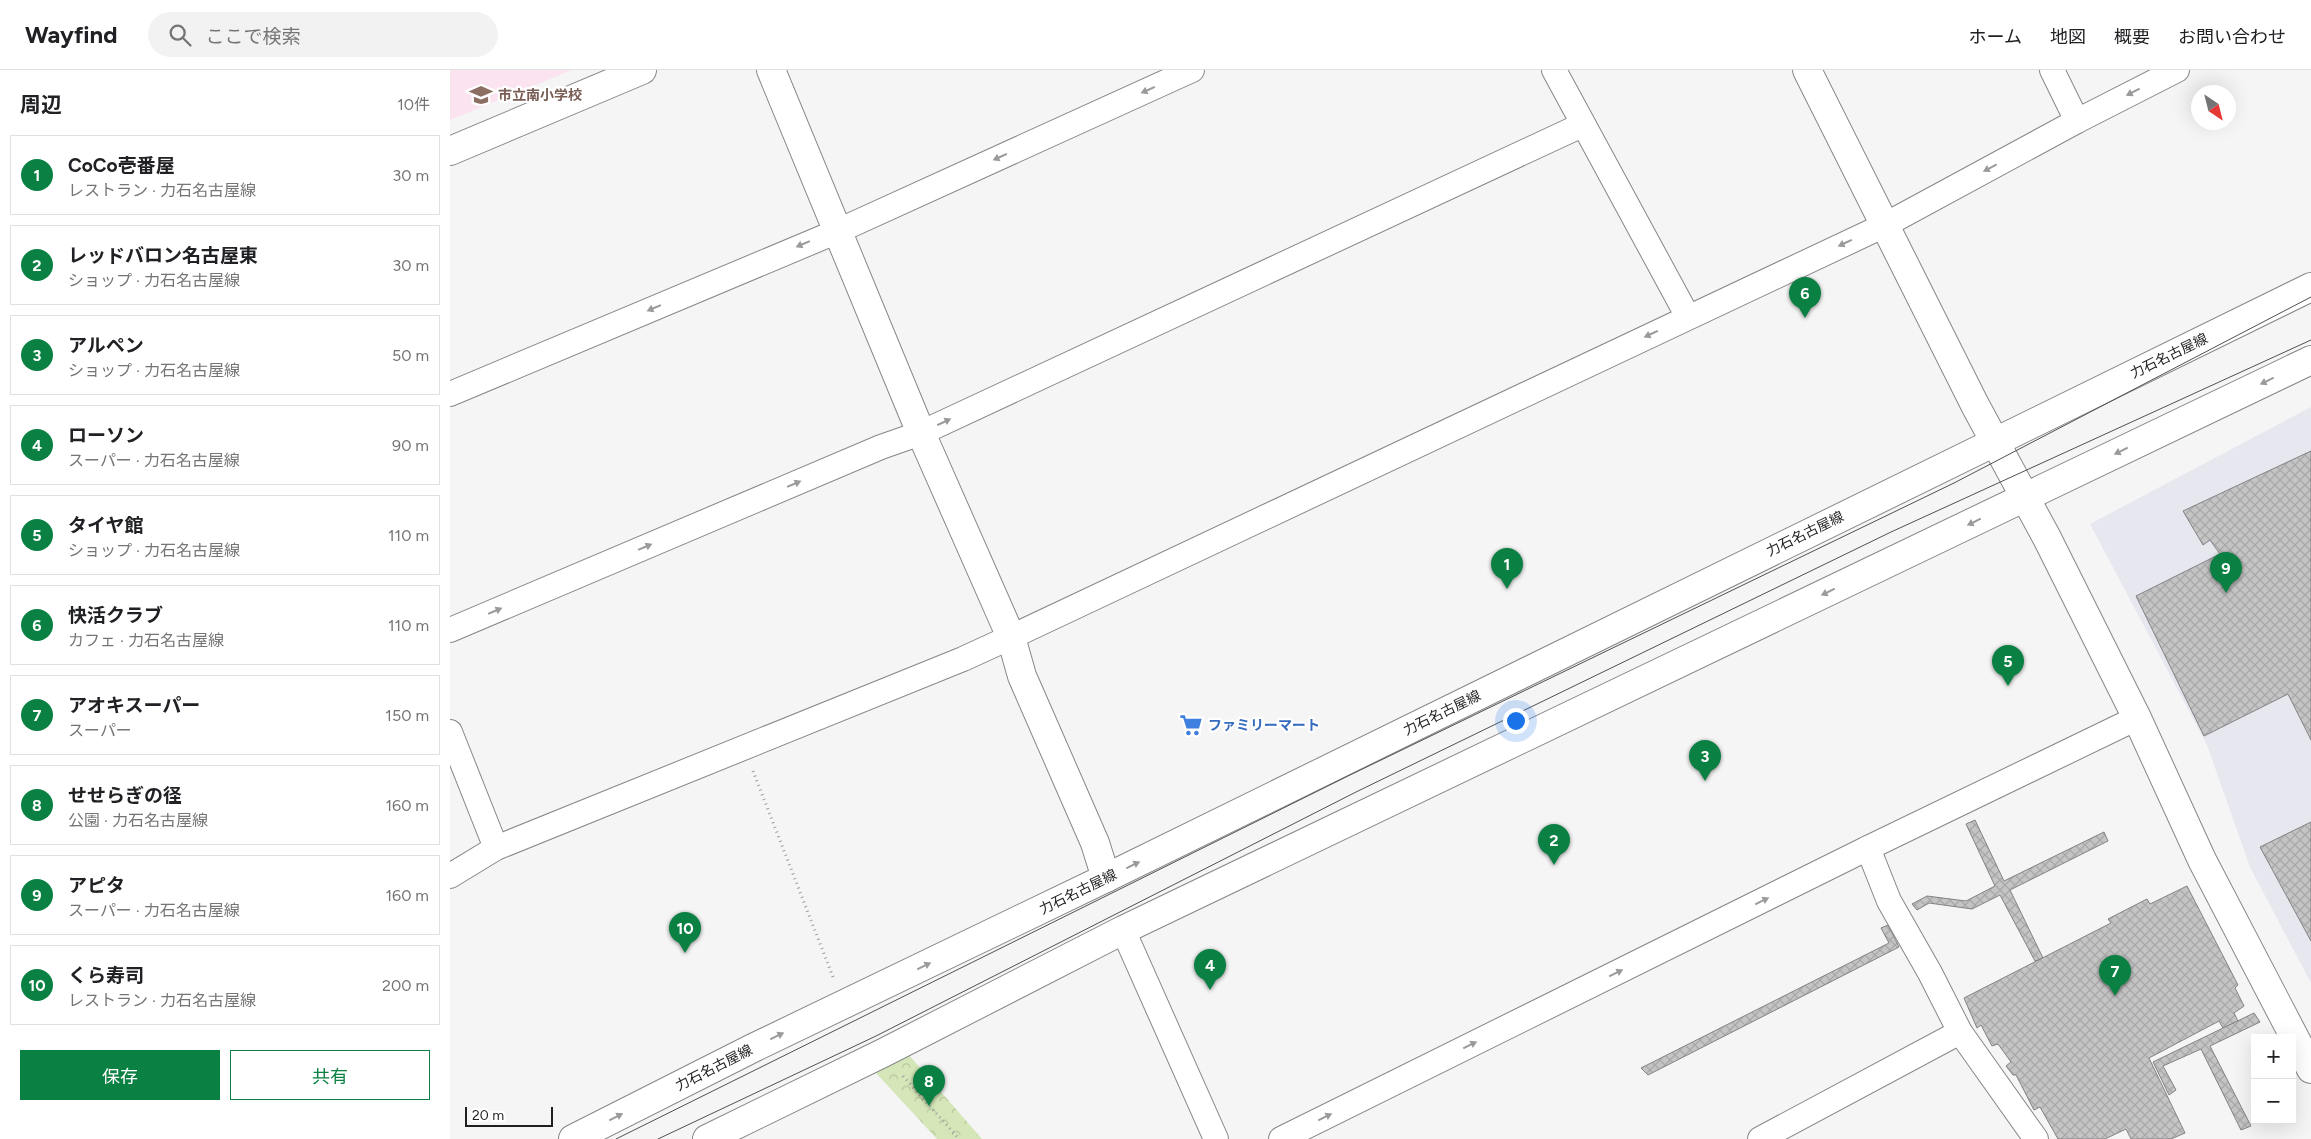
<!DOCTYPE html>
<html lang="ja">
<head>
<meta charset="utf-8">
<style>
  :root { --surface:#fff; --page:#f2f2f2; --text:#202124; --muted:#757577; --line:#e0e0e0; --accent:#0b8043 }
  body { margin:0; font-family:Figtree,"Noto Sans JP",sans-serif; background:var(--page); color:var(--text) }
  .controls { position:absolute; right:15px; bottom:15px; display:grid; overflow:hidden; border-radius:0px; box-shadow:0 5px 20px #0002 }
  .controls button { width:45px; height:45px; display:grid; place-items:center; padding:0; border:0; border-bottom:1px solid var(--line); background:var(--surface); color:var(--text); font:25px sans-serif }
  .compass { position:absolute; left:1741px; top:15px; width:45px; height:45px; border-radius:50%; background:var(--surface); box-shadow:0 5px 20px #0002; rotate:145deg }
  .scale { position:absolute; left:15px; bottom:12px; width:88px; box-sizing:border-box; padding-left:5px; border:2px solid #1f1f1f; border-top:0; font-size:14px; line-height:18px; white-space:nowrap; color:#1f1f1f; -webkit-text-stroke:4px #fff; paint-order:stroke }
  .you { position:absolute; left:1065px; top:650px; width:18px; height:18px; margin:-12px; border:4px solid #fff; border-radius:50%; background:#1a73e8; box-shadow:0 0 0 8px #1a73e833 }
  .badge { display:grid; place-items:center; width:32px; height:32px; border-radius:50%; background:var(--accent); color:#fff; font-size:16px; font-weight:700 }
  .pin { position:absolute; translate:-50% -41px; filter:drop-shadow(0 1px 2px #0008) }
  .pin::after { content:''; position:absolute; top:26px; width:18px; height:15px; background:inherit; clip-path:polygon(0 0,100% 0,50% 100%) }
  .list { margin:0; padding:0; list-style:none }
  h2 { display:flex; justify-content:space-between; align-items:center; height:65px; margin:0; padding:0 20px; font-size:21px }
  h2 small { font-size:16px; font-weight:400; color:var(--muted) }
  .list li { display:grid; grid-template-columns:32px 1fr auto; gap:15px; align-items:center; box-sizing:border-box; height:80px; margin:0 10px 10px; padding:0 10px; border:1px solid var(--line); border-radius:0px }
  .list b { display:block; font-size:19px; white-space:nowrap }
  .list p { margin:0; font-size:16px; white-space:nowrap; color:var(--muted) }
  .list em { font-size:16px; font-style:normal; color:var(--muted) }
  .actions { display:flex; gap:10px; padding:15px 20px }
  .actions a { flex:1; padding:11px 0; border:1px solid var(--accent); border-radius:0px; text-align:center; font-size:18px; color:var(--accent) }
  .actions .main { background:var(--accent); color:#fff }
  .icon { flex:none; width:28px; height:28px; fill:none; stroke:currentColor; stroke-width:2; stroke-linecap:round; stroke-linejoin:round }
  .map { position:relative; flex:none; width:1861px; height:1069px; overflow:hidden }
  header { display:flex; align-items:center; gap:30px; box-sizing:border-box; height:70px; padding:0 25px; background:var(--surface); border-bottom:1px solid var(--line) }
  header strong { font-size:24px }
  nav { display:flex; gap:28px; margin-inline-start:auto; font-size:18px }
  .search { width:350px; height:45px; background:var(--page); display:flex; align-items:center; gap:12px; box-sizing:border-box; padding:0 18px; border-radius:28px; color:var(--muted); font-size:19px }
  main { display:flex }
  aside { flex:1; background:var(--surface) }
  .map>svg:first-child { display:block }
  .built { fill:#e6e7ef }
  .education { fill:#fbe4f0 }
  .forest { fill:url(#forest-crowns) }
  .building { fill:url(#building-cross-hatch); stroke:#828384 }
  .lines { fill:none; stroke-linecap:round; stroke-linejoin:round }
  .street-casing { stroke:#878788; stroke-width:26 }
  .secondary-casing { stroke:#878788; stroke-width:30 }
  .primary-casing { stroke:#878788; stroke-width:30 }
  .path { stroke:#9c9c9c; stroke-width:3; stroke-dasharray:1 4; stroke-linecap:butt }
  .street { stroke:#fff; stroke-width:24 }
  .secondary { stroke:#fff; stroke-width:28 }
  .primary { stroke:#fff; stroke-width:28 }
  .tram { stroke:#505050; stroke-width:1 }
  .oneway { fill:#9a9a9a }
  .labels { text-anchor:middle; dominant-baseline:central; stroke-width:4.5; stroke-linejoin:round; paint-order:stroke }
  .education-label { font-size:14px; font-weight:bold; fill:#785e54; stroke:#fff; text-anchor:start }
  .street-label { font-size:14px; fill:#1f1f1f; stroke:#fff }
  .shop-label { font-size:14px; font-weight:bold; fill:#366cbe; stroke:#fff; text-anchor:start }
</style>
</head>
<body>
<header>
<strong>Wayfind</strong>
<div class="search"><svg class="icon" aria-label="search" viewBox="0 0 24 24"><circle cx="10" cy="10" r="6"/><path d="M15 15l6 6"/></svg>ここで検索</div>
<nav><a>ホーム</a><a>地図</a><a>概要</a><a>お問い合わせ</a></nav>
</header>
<main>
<aside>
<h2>周辺<small>10件</small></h2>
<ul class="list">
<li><span class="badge">1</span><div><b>CoCo壱番屋</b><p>レストラン · 力石名古屋線</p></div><em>30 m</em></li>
<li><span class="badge">2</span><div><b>レッドバロン名古屋東</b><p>ショップ · 力石名古屋線</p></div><em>30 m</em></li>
<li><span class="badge">3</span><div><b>アルペン</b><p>ショップ · 力石名古屋線</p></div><em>50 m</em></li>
<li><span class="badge">4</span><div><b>ローソン</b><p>スーパー · 力石名古屋線</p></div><em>90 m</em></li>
<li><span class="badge">5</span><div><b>タイヤ館</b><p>ショップ · 力石名古屋線</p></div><em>110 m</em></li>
<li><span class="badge">6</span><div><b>快活クラブ</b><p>カフェ · 力石名古屋線</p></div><em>110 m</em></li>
<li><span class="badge">7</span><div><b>アオキスーパー</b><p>スーパー</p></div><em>150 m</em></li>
<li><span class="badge">8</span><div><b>せせらぎの径</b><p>公園 · 力石名古屋線</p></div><em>160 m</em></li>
<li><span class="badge">9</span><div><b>アピタ</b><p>スーパー · 力石名古屋線</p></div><em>160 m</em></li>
<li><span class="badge">10</span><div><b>くら寿司</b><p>レストラン · 力石名古屋線</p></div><em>200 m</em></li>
</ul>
<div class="actions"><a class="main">保存</a><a>共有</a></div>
</aside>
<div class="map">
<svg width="1861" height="1069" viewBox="0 0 1861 1069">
  <defs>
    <pattern id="forest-crowns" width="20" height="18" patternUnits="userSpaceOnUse" patternTransform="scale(1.25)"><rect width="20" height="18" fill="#d5e7b8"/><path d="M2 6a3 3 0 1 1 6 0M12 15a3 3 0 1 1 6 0" fill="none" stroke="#b6c69e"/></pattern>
    <pattern id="building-cross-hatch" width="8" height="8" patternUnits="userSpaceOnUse" patternTransform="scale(1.25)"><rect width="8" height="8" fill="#c4c4c5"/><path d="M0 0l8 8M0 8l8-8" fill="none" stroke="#a8a8a9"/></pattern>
  </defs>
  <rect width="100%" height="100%" fill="#f5f5f6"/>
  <polygon class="built" points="1861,337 1861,913 1800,797 1757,675 1640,454"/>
  <polygon class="education" points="0,0 122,0 0,50"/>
  <polygon class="forest" points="459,985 532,1069 487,1069 425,1002"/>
  <g class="building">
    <polygon points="1861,381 1861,670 1838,624 1754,666 1686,526 1770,484 1760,470 1753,475 1733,441"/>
    <polygon points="1525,750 1554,811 1654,762 1658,771 1560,820 1593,888 1585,891 1550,825 1522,839 1479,833 1467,840 1462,834 1477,826 1516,831 1545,816 1516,754"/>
    <polygon points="1861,752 1861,871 1810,777"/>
    <polygon points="1737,816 1788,915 1785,918 1794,936 1784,943 1788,951 1773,958 1769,951 1699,988 1735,1063 1721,1069 1681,1069 1676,1059 1655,1069 1608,1069 1590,1037 1584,1040 1566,1005 1563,1005 1556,996 1561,992 1548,974 1542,976 1531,955 1527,958 1514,928 1661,853 1658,849 1697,829 1700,834"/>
    <polygon points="1438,855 1449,877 1198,1005 1191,998 1439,873 1431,858"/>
    <polygon points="1804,943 1810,952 1760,976 1801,1056 1791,1060 1751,979 1713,996 1726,1020 1719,1025 1703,992"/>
  </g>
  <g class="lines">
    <defs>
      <g id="street">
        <polyline points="1104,0 1238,247"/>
        <polyline points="1602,0 1627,51"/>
        <polyline points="0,324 388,161 742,0"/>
        <polyline points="0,560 431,377 471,363 1132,55"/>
        <polyline points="0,662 46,778"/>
        <polyline points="1418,778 1439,831 1480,903 1510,962 1586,1069"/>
        <polyline points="0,806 46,778 513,589 561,567 1435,155 1627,51 1727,0"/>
        <polyline points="673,860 766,1069"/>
        <polyline points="831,1069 1418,778 1687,648"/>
        <polyline points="1310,1069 1510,962"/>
      </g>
      <g id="secondary">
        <polyline points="321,0 471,363 561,567 572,606 645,773 656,808"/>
        <polyline points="1357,0 1525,335 1597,468 1687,648 1752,790 1861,999"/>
        <polyline points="0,81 192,0"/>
      </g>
      <g id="primary">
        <polyline points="123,1069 303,978 656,808 1861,217"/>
        <polyline points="257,1069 433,983 673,860 1861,290"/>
      </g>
    </defs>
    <use href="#street" class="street-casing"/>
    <use href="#secondary" class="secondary-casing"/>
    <use href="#primary" class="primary-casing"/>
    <g class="path">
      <polyline points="303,701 383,907"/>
      <polyline points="453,1006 509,1069"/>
    </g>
    <use href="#street" class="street"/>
    <use href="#secondary" class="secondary"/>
    <use href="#primary" class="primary"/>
    <g class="tram">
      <polyline points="166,1069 898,706 1504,413 1861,227"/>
      <polyline points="208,1069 426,966 906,722 1441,462 1861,270"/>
    </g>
  </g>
  <defs><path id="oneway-solid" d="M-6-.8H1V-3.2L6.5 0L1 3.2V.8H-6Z" transform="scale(1.25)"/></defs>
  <g class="oneway">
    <use href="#oneway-solid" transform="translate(698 20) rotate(156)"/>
    <use href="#oneway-solid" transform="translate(1683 22) rotate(153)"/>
    <use href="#oneway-solid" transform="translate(550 87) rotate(156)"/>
    <use href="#oneway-solid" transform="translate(1540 98) rotate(152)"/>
    <use href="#oneway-solid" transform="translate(1395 173) rotate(155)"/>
    <use href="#oneway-solid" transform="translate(353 174) rotate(157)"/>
    <use href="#oneway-solid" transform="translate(204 238) rotate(157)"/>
    <use href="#oneway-solid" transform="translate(1201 264) rotate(155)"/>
    <use href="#oneway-solid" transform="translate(1817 311) rotate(154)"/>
    <use href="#oneway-solid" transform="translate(494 352) rotate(-25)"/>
    <use href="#oneway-solid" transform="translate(1671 381) rotate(154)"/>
    <use href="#oneway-solid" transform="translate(344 414) rotate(-23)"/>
    <use href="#oneway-solid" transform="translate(1524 452) rotate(154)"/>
    <use href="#oneway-solid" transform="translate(195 477) rotate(-23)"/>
    <use href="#oneway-solid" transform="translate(1378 522) rotate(154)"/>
    <use href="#oneway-solid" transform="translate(45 541) rotate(-23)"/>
    <use href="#oneway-solid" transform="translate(683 795) rotate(-26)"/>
    <use href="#oneway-solid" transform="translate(1312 831) rotate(-26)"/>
    <use href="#oneway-solid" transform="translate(474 896) rotate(-26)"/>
    <use href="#oneway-solid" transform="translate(1166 903) rotate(-26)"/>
    <use href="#oneway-solid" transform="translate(327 966) rotate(-26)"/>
    <use href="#oneway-solid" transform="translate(1020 975) rotate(-26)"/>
    <use href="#oneway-solid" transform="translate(166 1047) rotate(-27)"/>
    <use href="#oneway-solid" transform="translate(875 1047) rotate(-26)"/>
  </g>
  <defs>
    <symbol id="school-bare" viewBox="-9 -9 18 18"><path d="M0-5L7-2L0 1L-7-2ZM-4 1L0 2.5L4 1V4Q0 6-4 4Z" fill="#8d6e63" stroke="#fff" stroke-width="2.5" paint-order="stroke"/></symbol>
    <symbol id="supermarket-bare" viewBox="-9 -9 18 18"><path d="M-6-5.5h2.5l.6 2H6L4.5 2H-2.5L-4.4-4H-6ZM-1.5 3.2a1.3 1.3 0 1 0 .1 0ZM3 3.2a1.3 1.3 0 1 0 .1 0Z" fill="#3f7fe0" stroke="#fff" stroke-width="2.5" paint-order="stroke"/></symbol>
  </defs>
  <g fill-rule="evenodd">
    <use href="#school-bare" x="15" y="9" width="32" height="32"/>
    <use href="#supermarket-bare" x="725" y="639" width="32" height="32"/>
  </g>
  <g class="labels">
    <g class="education-label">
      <text x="48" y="25">市立南小学校</text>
    </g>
    <g class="street-label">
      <text transform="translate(1719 286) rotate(-26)">力石名古屋線</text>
      <text transform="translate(1355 464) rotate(-26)">力石名古屋線</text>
      <text transform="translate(992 643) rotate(-26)">力石名古屋線</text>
      <text transform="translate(628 822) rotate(-26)">力石名古屋線</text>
      <text transform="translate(264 998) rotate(-27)">力石名古屋線</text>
    </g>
    <g class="shop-label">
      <text x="758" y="655">ファミリーマート</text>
    </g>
  </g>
</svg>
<div class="controls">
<button>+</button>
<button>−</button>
</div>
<svg class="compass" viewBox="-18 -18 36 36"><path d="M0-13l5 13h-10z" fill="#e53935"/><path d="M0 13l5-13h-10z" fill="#757577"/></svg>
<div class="scale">20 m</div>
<div class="you"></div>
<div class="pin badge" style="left:1057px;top:519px">1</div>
<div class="pin badge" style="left:1104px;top:795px">2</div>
<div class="pin badge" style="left:1255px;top:711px">3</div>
<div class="pin badge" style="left:760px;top:920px">4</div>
<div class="pin badge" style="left:1558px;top:616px">5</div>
<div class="pin badge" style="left:1355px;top:248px">6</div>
<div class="pin badge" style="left:1665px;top:926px">7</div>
<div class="pin badge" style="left:479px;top:1036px">8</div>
<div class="pin badge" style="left:1776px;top:523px">9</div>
<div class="pin badge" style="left:235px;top:883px">10</div>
</div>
</main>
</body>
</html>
